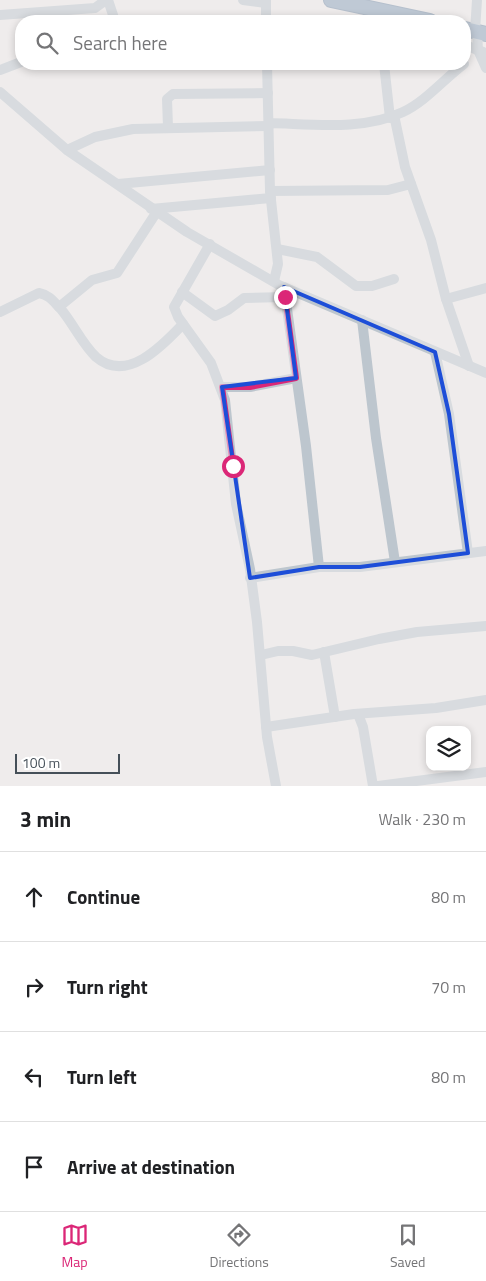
<!DOCTYPE html>
<html lang="en">
<head>
<meta charset="utf-8">
<style>
  :root { --surface:#fff; --page:#f6f6f6; --text:#202124; --muted:#757577; --line:#e0e0e0; --accent:#db2777 }
  body { margin:0; font-family:"Titillium Web",sans-serif; background:var(--page); color:var(--text) }
  .controls { position:absolute; right:15px; bottom:15px; display:grid; overflow:hidden; border-radius:10px; box-shadow:0 2px 8px #0003 }
  .controls button { width:45px; height:45px; display:grid; place-items:center; padding:0; border:0; border-bottom:1px solid var(--line); background:var(--surface); color:var(--text); font:25px sans-serif }
  .scale { position:absolute; left:15px; bottom:12px; width:105px; box-sizing:border-box; padding-left:5px; border:2px solid #454f58; border-top:0; font-size:14px; line-height:18px; white-space:nowrap; color:#454f58; -webkit-text-stroke:4px #fff; paint-order:stroke }
  .stop { position:absolute; width:15px; height:15px; margin:-11px; border:4px solid #db2777; border-radius:50%; background:#fff }
  .stop.end { background:#db2777; border-color:#fff; box-shadow:0 1px 5px #0008 }
  .list { margin:0; padding:0; list-style:none }
  h2 { display:flex; justify-content:space-between; align-items:center; height:65px; margin:0; padding:0 20px; font-size:21px }
  h2 small { font-size:16px; font-weight:400; color:var(--muted) }
  .list li { display:grid; grid-template-columns:32px 1fr auto; gap:15px; align-items:center; box-sizing:border-box; height:90px; padding:0 20px; border-top:1px solid var(--line) }
  .list b { display:block; font-size:19px; white-space:nowrap }
  .list em { font-size:16px; font-style:normal; color:var(--muted) }
  .icon { flex:none; width:28px; height:28px; fill:none; stroke:currentColor; stroke-width:2; stroke-linecap:round; stroke-linejoin:round }
  .map { position:relative; flex:none; width:486px; height:786px; overflow:hidden }
  .search { position:absolute; background:var(--surface); box-shadow:0 2px 8px #0003; left:15px; right:15px; top:15px; height:55px; display:flex; align-items:center; gap:12px; box-sizing:border-box; padding:0 18px; border-radius:20px; color:var(--muted); font-size:19px }
  .sheet { height:425px; background:var(--surface) }
  nav { display:flex; justify-content:space-around; align-items:center; box-sizing:border-box; height:70px; border-top:1px solid var(--line); background:var(--surface); font-size:14px; color:var(--muted) }
  nav a { display:grid; justify-items:center; gap:2px }
  nav .on { color:var(--accent) }
  .map>svg:first-child { display:block }
  .lines { fill:none; stroke-linecap:round; stroke-linejoin:round }
  .highway-casing { stroke:#7189a5; stroke-width:16 }
  .minor { stroke:#bdc6ce; stroke-width:10 }
  .highway { stroke:#859eb9; stroke-width:14 }
  .route { stroke:#db2777; stroke-width:6 }
  .marked { fill:none; stroke:#1d4ed8; stroke-width:4; stroke-linejoin:round }
</style>
</head>
<body>
<div class="map">
<svg width="486" height="786" viewBox="0 0 486 786">
  <rect width="100%" height="100%" fill="#efecec"/>
  <g class="lines">
    <defs>
      <g id="highway">
        <polyline points="331,0 430,21"/>
        <polyline points="465,29 486,34"/>
      </g>
    </defs>
    <use href="#highway" class="highway-casing"/>
    <g class="minor">
      <polyline points="108,0 115,21"/>
      <polyline points="243,0 266,3"/>
      <polyline points="266,0 266,21"/>
      <polyline points="0,15 95,8 106,0"/>
      <polyline points="475,31 477,0"/>
      <polyline points="477,32 478,50 486,68"/>
      <polyline points="465,45 483,52"/>
      <polyline points="267,64 270,191 278,264 274,281"/>
      <polyline points="384,64 390,118"/>
      <polyline points="0,70 21,62"/>
      <polyline points="0,92 67,150 187,232 279,285 486,373"/>
      <polyline points="394,115 405,167 431,240 446,299 469,366"/>
      <path d="M269,123c43,1 94,8 134,-11 22,-10 41,-33 61,-48"/>
      <polyline points="168,127 167,99 173,94 268,93"/>
      <polyline points="67,150 95,137 133,129 269,126"/>
      <polyline points="118,184 270,170"/>
      <polyline points="270,191 388,190 411,184"/>
      <polyline points="151,209 271,198"/>
      <polyline points="210,244 174,307 178,317 211,363 225,400 236,504 250,569 257,622 267,737 276,786"/>
      <polyline points="277,249 317,257 356,286 372,286 394,279"/>
      <polyline points="284,287 306,446 319,567"/>
      <polyline points="182,292 215,316 228,310 244,298 285,297"/>
      <polyline points="446,299 486,288"/>
      <polyline points="59,307 92,280 117,273 156,213"/>
      <path d="M0,312l39,-19c10,2 14,8 21,15 13,15 22,36 36,49 31,27 67,-12 87,-33"/>
      <polyline points="362,320 376,438 395,562"/>
      <polyline points="435,352 449,414 468,553"/>
      <polyline points="222,387 250,387 296,378"/>
      <polyline points="250,578 319,567 360,567 486,551"/>
      <polyline points="324,652 335,717"/>
      <polyline points="261,655 278,651 293,651 312,655 379,639 417,632 486,626"/>
      <polyline points="358,714 363,727 373,786"/>
      <polyline points="266,727 354,714 436,708 486,700"/>
      <polyline points="378,786 486,772"/>
    </g>
    <use href="#highway" class="highway"/>
  </g>
  <g class="lines">
    <polyline class="route" points="233,466 222,387 250,387 296,378 285,297"/>
  </g>
  <path d="M0 0H486V786H0ZM284,287l151,65 14,62 19,139 -108,14h-41l-69,11 -28,-191 74,-9z" fill="#efecec" fill-opacity=".55" fill-rule="evenodd"/>
  <path class="marked" d="M284,287l151,65 14,62 19,139 -108,14h-41l-69,11 -28,-191 74,-9z"/>
</svg>
<div class="controls">
<button><svg class="icon" aria-label="layers" viewBox="0 0 24 24"><path d="M12 4l9 5-9 5-9-5zM3 14l9 5 9-5"/></svg></button>
</div>
<div class="scale">100 m</div>
<div class="stop" style="left:233px;top:466px"></div>
<div class="stop end" style="left:285px;top:297px"></div>
<div class="search"><svg class="icon" aria-label="search" viewBox="0 0 24 24"><circle cx="10" cy="10" r="6"/><path d="M15 15l6 6"/></svg>Search here</div>
</div>
<section class="sheet">
<h2>3 min<small>Walk · 230 m</small></h2>
<ul class="list">
<li><svg class="icon" aria-label="ahead" viewBox="0 0 24 24"><path d="M12 20V5M6 11l6-6 6 6"/></svg><div><b>Continue</b></div><em>80 m</em></li>
<li><svg class="icon" aria-label="right" viewBox="0 0 24 24"><path d="M7 20v-9h11M14 6l5 5-5 5"/></svg><div><b>Turn right</b></div><em>70 m</em></li>
<li><svg class="icon" aria-label="left" viewBox="0 0 24 24"><path d="M17 20v-9H6M10 6l-5 5 5 5"/></svg><div><b>Turn left</b></div><em>80 m</em></li>
<li><svg class="icon" aria-label="arrive" viewBox="0 0 24 24"><path d="M6 21V4h12l-3 4 3 4H6"/></svg><div><b>Arrive at destination</b></div></li>
</ul>
</section>
<nav>
<a class="on"><svg class="icon" aria-label="map" viewBox="0 0 24 24"><path d="M3 6l6-2 6 2 6-2v14l-6 2-6-2-6 2zM9 4v14M15 6v14"/></svg>Map</a>
<a><svg class="icon" aria-label="directions" viewBox="0 0 24 24"><path d="M12 3l9 9-9 9-9-9zM9 14v-3h6M13 9l2 2-2 2"/></svg>Directions</a>
<a><svg class="icon" aria-label="saved" viewBox="0 0 24 24"><path d="M7 4h10v16l-5-4-5 4z"/></svg>Saved</a>
</nav>
</body>
</html>
